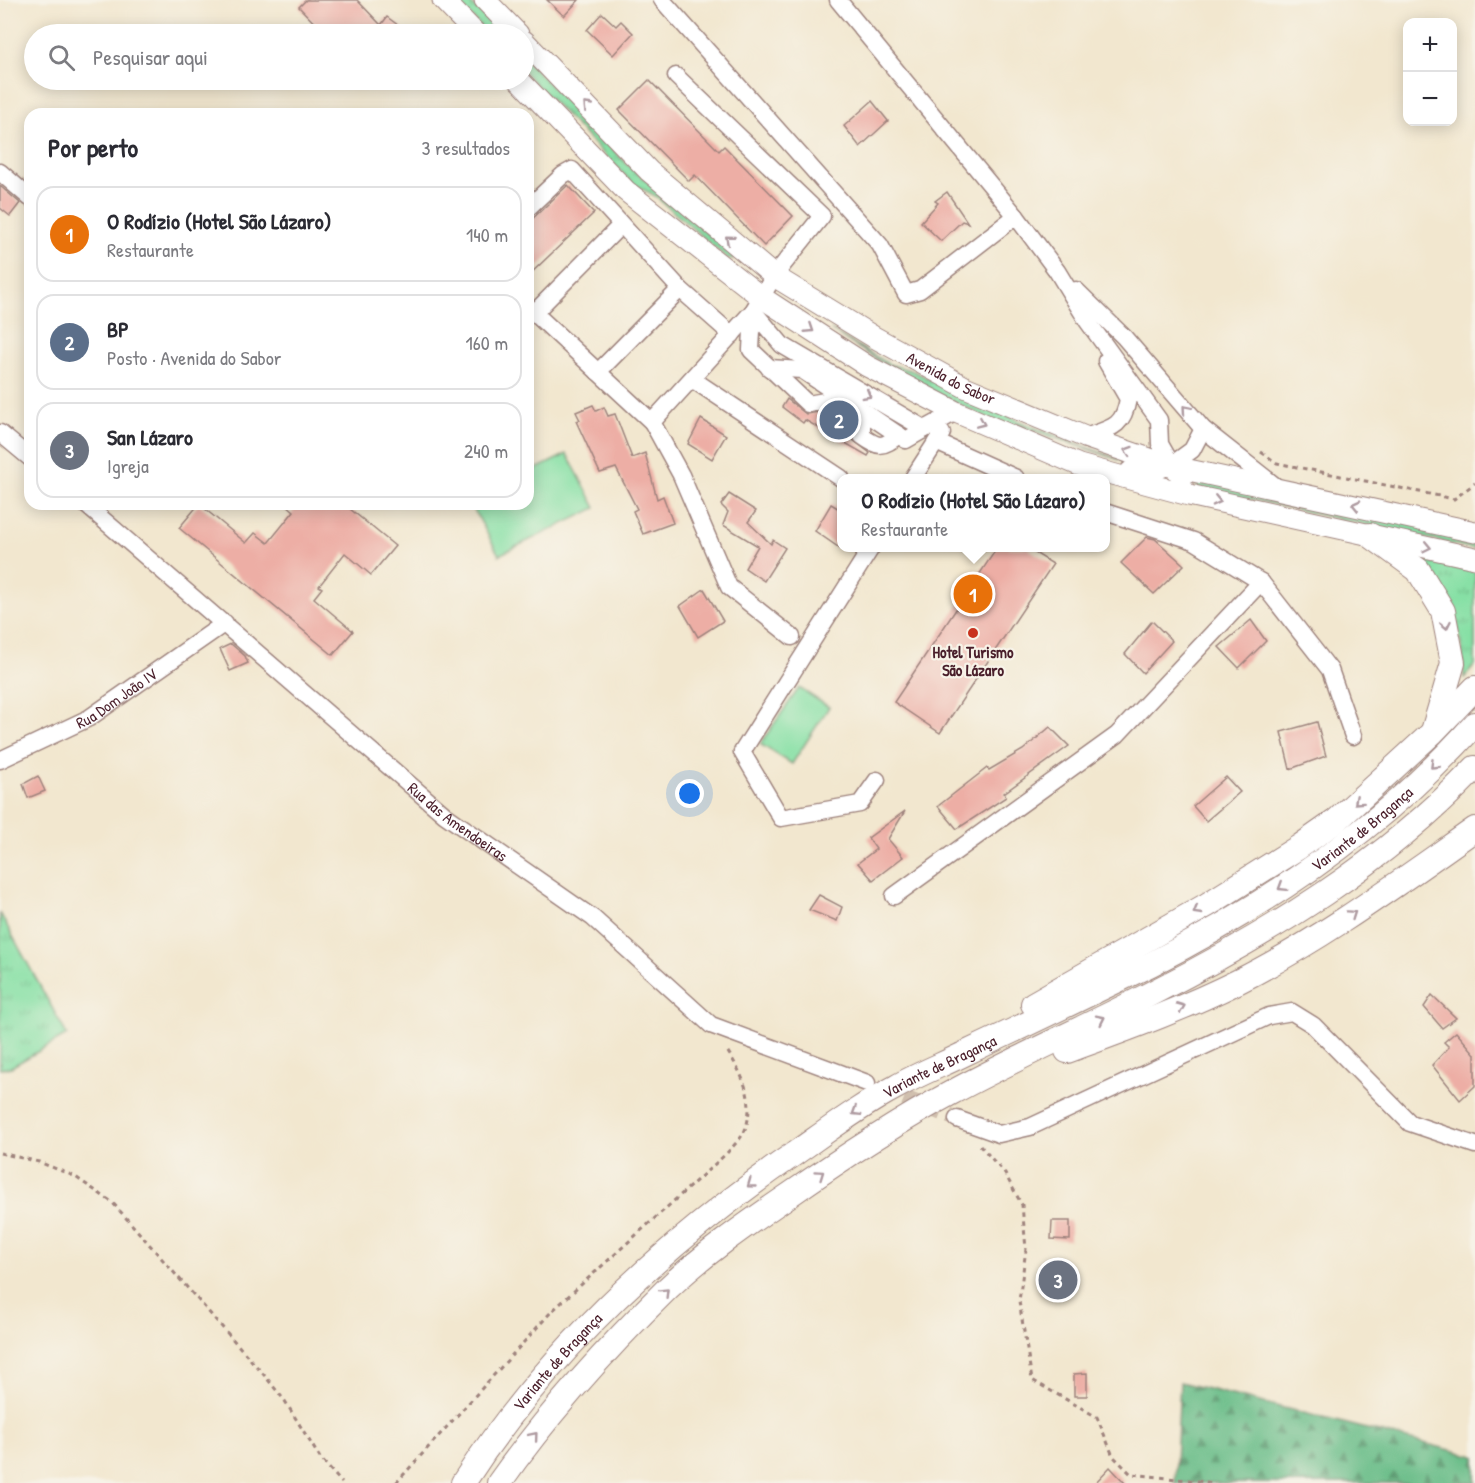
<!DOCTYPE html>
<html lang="pt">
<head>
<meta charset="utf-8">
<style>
  :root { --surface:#fff; --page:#f7f7f7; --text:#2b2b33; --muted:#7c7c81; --line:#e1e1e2; --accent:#c8321e }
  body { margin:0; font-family:"Patrick Hand",sans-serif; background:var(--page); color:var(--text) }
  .controls { position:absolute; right:18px; top:18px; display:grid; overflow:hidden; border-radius:12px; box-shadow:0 3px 15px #0003 }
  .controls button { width:54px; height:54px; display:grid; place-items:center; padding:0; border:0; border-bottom:2px solid var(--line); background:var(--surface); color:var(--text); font:30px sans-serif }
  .you { position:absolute; left:690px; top:794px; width:21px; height:21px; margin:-15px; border:4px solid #fff; border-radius:50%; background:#1a73e8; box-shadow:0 0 0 9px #1a73e833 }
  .badge { display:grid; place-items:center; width:39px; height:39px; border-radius:50%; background:var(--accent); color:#fff; font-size:20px; font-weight:700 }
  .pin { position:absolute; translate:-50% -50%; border:3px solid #fff; box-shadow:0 2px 6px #0006 }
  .popup { position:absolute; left:837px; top:474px; width:273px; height:78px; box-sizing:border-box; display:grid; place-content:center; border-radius:12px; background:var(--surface); filter:drop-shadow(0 2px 4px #0005); font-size:20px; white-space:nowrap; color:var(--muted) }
  .popup b { font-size:22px; color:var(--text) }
  .popup::after { content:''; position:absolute; left:50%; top:100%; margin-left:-12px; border:12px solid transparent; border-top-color:var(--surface) }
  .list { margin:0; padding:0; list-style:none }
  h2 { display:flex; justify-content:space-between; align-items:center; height:78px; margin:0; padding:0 24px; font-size:26px }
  h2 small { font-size:20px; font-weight:400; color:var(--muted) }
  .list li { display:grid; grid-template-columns:39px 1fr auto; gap:18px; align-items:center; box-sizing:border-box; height:96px; margin:0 12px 12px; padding:0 12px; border:2px solid var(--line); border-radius:18px }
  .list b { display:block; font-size:22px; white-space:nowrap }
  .list p { margin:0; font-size:20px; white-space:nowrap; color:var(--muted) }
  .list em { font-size:20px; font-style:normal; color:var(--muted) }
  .icon { flex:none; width:33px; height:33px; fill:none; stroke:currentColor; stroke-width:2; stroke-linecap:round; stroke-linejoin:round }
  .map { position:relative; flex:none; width:1475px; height:1483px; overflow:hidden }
  .search { position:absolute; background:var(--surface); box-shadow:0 3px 15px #0003; left:24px; top:24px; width:510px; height:66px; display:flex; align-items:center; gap:15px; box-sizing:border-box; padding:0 21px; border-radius:33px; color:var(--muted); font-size:22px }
  .panel { position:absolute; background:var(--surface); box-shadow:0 3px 15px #0003; left:24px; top:108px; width:510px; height:402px; border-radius:18px }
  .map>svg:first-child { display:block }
  .grass { fill:url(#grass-tufts); stroke:#688068; stroke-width:1.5 }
  .forest { fill:url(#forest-firs); stroke:#5b6e5a; stroke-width:1.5 }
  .pitch { fill:#86e0a5; stroke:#688068; stroke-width:1.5 }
  .building { fill:#edaea5 }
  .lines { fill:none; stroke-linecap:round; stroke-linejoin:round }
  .minor-tunnel { stroke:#d0bfae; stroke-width:16; stroke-dasharray:16 8; stroke-linecap:butt }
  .minor-casing { stroke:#9e837d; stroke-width:19 }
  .major-casing { stroke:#9e837d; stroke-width:23 }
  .highway-casing { stroke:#9e837d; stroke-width:26 }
  .path { stroke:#9e837d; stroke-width:3; stroke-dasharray:4.5 4.5; stroke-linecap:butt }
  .minor { stroke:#fff; stroke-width:16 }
  .major { stroke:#fff; stroke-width:21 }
  .highway { stroke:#fff; stroke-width:24 }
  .oneway { stroke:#ae9aa0 }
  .poi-dot { fill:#c8321e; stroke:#f7f3e8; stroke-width:2 }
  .labels { text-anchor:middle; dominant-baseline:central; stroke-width:4.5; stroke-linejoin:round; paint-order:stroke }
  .street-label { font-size:16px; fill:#4a1f2b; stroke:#f7f3e8 }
  .poi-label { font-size:16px; font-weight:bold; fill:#4a1f2b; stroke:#f7f3e8 }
</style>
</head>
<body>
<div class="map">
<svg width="1475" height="1483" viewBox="0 0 1475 1483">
  <defs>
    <pattern id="grass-tufts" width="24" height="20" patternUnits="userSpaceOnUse" patternTransform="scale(1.5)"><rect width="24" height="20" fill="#86e0a5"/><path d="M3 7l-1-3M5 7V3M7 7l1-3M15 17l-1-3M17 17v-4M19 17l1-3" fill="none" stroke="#75c08e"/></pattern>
    <pattern id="forest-firs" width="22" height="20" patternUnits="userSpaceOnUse" patternTransform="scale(1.5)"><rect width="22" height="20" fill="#6cbe8a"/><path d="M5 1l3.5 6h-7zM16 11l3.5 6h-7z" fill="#5b9a71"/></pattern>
  </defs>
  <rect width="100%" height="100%" fill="#f7f3e8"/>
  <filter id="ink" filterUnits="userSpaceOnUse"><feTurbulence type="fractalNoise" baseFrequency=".0167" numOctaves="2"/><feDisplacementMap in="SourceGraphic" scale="12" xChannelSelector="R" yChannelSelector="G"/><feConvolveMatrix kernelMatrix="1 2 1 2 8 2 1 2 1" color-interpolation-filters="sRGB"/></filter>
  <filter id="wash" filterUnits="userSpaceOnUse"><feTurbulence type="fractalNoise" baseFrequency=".008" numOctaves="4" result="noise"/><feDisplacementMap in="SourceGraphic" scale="24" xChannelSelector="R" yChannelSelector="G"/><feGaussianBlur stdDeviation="1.35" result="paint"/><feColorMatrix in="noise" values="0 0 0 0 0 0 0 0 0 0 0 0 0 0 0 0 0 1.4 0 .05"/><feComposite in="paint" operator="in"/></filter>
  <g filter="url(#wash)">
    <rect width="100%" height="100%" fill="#f2e7cf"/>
    <g class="grass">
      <polygon points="455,0 468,0 501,34 488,34"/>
      <polygon points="524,58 628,165 734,256 733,259 727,258 654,195 633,184 524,72"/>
      <polygon points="831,330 889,364 913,371 1028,425 1140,467 1017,425 991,420 904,377"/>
      <polygon points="1199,477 1475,537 1475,549 1199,488 1196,485"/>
      <path d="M1425,561l50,10v94l-11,13c-2,-48 -10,-79 -39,-117z"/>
      <polygon points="0,913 67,1035 11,1067 0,1069"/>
    </g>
    <polygon class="forest" points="1180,1382 1475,1456 1475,1483 1175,1483"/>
    <g class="pitch">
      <polygon points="567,454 596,508 499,555 471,504 528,504 528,473"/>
      <polygon points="799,688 829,707 792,764 760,744"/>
    </g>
    <g id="blocks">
      <g class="building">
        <polygon points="306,0 357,0 381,25 387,17 410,34 325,34 299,7"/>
        <polygon points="547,0 579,0 564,16"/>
        <polygon points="602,13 616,26 621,21 633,33 613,55 587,30"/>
        <polygon points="649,80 719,151 724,146 793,216 764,246 695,175 689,181 619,110"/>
        <polygon points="872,101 888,121 860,147 844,126"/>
        <polygon points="568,185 594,213 528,276 528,223"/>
        <polygon points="0,186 20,203 10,216 0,208"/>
        <polygon points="947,192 968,223 962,221 941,241 921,222 938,203 935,201"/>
        <polygon points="787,399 806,414 841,409 852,416 853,440 870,453 868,456 805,420 803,423 782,407"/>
        <polygon points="593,405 596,411 604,407 608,416 615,414 632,458 645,453 657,499 663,496 673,523 643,534 633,511 637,509 616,468 600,473 576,421 580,420 576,412"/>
        <polygon points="701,419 726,435 712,459 688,444"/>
        <polygon points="729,494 756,511 748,522 771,544 773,540 785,548 764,581 745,568 758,546 723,525 728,512 721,505"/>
        <polygon points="199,504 246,543 255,533 268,543 294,511 286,504 344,504 395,546 371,575 345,553 319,586 322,588 314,598 353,631 333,655 179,528"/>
        <polygon points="831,504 841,510 841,549 815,531"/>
        <polygon points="1147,537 1155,539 1184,565 1154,594 1121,563"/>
        <polygon points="997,548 1027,548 1053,564 940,733 894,702"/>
        <polygon points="704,589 723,621 698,637 680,606"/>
        <polygon points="1251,620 1266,641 1239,668 1219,647"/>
        <polygon points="1152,621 1172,641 1143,673 1125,654"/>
        <polygon points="231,644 245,656 248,663 230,671 220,649"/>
        <polygon points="1317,722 1326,756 1290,769 1281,732"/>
        <polygon points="1050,727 1069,746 1004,793 1006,797 957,829 938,806 987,768 989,770 1023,750"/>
        <polygon points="38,776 45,791 28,798 23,784"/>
        <polygon points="1226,777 1240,792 1206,821 1193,806"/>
        <polygon points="905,811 888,839 903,857 873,880 858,863 876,849 868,838"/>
        <polygon points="819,895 842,907 837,921 809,910"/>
        <polygon points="1432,995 1456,1018 1442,1028 1424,1007"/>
        <polygon points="1456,1032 1475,1054 1475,1086 1460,1100 1432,1065 1449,1047 1444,1042"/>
        <polygon points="1052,1221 1070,1221 1070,1240 1051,1239"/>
        <polygon points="1047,1269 1074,1276 1070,1292 1043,1285"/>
        <polygon points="1087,1373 1087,1396 1074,1396 1074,1374"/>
        <polygon points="1110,1467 1125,1483 1095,1483"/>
      </g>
    </g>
  </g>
  <g filter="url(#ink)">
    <use href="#blocks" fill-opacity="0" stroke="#9e837d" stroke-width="1.5"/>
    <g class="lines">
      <polyline class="minor-tunnel" points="882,1089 957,1119"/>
      <defs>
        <g id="minor">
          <polyline points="662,0 880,245 906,294 920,290 1016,216"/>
          <polyline points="838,0 1016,216 1057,271 1088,322 1159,420 1160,444 1189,495"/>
          <polyline points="676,76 822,216 774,276 753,311 652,422 681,475 729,587 792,637"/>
          <polyline points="0,172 30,198"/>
          <polyline points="528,208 563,175 572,170 680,289 732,335"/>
          <polyline points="1076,290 1124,337 1203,429 1278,488"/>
          <polyline points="528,307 652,422"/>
          <polyline points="753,311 782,345 925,429 956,412"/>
          <polyline points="753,311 751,350 808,404 842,398"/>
          <polyline points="534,313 620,226"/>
          <polyline points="769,368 802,370 906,440 925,429"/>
          <polyline points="598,372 680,289"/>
          <polyline points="692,379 841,478"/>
          <path d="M862,411v25c17,12 20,12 37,-1"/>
          <polyline points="0,433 30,458"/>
          <path d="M1085,437c26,-9 38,-9 43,-38l-22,-38"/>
          <polyline points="936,442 1016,478"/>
          <polyline points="1129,470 1147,475 1170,466 1192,450 1203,429"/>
          <polyline points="913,478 942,433"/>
          <path id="s1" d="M85,504l360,311 148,103 118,107 156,58"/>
          <polyline points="1105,512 1194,541 1261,582 1330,670 1353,736"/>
          <polyline points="871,548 742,752 781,818 860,804 877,780"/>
          <path id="s2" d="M0,760l89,-42 136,-95"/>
          <polyline points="894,896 1117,735 1261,582"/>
          <polyline points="957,1119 999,1134 1030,1127 1269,1016 1292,1012 1313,1025 1410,1123 1475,1145"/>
        </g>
        <g id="major">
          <polyline points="443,0 476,34"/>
          <polyline points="485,0 518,34"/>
          <path id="s3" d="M524,41l125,130 125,105 100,61 91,50 120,50 85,29 305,66"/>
          <polyline points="519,80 626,191 761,297 867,366 956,412 1079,465 1189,495 1475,558"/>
        </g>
        <g id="highway">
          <polyline points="1370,535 1418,570 1443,611 1453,663 1434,728"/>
          <polyline points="1033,1004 1207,905 1299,847 1336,821 1432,733 1475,688"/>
          <path d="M1067,1051c57,-21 116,-42 170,-69 84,-42 161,-99 238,-153"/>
          <path id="s4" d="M463,1483c85,-132 202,-240 331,-329 33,-23 66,-48 102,-67 22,-13 46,-22 70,-34 61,-29 124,-59 185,-89 120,-61 234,-139 324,-240"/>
          <path d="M499,1483c49,-70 108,-135 169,-195 36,-34 76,-62 117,-90 53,-37 108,-74 166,-105 66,-36 136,-66 203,-101 117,-59 230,-129 321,-224"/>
        </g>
      </defs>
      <use href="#minor" class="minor-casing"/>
      <use href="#major" class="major-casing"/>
      <use href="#highway" class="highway-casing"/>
      <g class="path">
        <polyline points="1261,452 1277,463 1454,499 1475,483"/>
        <polyline points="980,1145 1005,1174 1022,1205 1026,1249 1019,1301 1032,1380 1097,1417 1113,1456 1131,1474 1215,1483"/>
        <polyline points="0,1153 39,1162 74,1176 112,1202 265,1376 285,1401 320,1458 342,1483"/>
        <path d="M396,1483l156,-172 175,-158c6,-7 15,-15 18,-23 11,-29 -3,-57 -19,-81"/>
      </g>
      <use href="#minor" class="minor"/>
      <use href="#major" class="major"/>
      <use href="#highway" class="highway"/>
    </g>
    <defs><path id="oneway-chevron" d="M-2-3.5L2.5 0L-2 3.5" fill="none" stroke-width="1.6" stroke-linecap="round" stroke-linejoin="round" transform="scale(1.5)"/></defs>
    <g class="oneway">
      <use href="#oneway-chevron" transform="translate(587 106) rotate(-134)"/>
      <use href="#oneway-chevron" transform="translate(729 239) rotate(-140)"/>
      <use href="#oneway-chevron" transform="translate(810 329) rotate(33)"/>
      <use href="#oneway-chevron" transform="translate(867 395) rotate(31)"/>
      <use href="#oneway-chevron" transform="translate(1186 409) rotate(-131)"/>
      <use href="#oneway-chevron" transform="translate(981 423) rotate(23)"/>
      <use href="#oneway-chevron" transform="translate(1128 451) rotate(-162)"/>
      <use href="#oneway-chevron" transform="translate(1217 501) rotate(13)"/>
      <use href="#oneway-chevron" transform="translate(1356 505) rotate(-167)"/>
      <use href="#oneway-chevron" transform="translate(1427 547) rotate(12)"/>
      <use href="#oneway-chevron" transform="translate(1446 625) rotate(79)"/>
      <use href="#oneway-chevron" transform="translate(1434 765) rotate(136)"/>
      <use href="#oneway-chevron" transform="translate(1358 801) rotate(138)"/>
      <use href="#oneway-chevron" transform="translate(1282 887) rotate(148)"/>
      <use href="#oneway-chevron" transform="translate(1197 911) rotate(150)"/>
      <use href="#oneway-chevron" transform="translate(1352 914) rotate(-35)"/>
      <use href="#oneway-chevron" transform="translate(1181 1007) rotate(-22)"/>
      <use href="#oneway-chevron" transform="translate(1101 1019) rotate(-26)"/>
      <use href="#oneway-chevron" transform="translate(856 1112) rotate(148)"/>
      <use href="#oneway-chevron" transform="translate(820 1174) rotate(-35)"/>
      <use href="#oneway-chevron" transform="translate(751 1184) rotate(144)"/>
      <use href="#oneway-chevron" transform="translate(665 1292) rotate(-45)"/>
      <use href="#oneway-chevron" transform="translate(534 1436) rotate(-50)"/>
    </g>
  </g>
  <circle class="poi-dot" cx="973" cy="633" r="6"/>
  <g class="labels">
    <g class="street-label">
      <text stroke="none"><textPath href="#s3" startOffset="548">Avenida do Sabor</textPath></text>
      <text stroke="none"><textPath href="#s2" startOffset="132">Rua Dom João IV</textPath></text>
      <text stroke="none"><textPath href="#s1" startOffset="490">Rua das Amendoeiras</textPath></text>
      <text stroke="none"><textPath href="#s4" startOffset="1126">Variante de Bragança</textPath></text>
      <text stroke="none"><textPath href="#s4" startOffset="640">Variante de Bragança</textPath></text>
      <text stroke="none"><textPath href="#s4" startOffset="154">Variante de Bragança</textPath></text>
    </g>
    <g class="poi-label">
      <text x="973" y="652">Hotel Turismo<tspan x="973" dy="18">São Lázaro</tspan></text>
    </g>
  </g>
</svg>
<div class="controls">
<button>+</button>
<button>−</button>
</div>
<div class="you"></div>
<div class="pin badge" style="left:973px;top:594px;background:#e8710a">1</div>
<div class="popup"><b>O Rodízio (Hotel São Lázaro)</b>Restaurante</div>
<div class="pin badge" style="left:839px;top:420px;background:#5c6f8a">2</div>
<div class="pin badge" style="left:1058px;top:1280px;background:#6b7280">3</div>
<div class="search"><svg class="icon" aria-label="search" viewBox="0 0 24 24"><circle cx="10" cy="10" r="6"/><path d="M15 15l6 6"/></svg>Pesquisar aqui</div>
<section class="panel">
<h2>Por perto<small>3 resultados</small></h2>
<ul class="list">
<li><span class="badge" style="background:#e8710a">1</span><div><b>O Rodízio (Hotel São Lázaro)</b><p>Restaurante</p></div><em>140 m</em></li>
<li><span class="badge" style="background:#5c6f8a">2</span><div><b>BP</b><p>Posto · Avenida do Sabor</p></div><em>160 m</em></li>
<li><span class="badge" style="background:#6b7280">3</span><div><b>San Lázaro</b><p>Igreja</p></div><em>240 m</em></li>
</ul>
</section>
</div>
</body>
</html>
